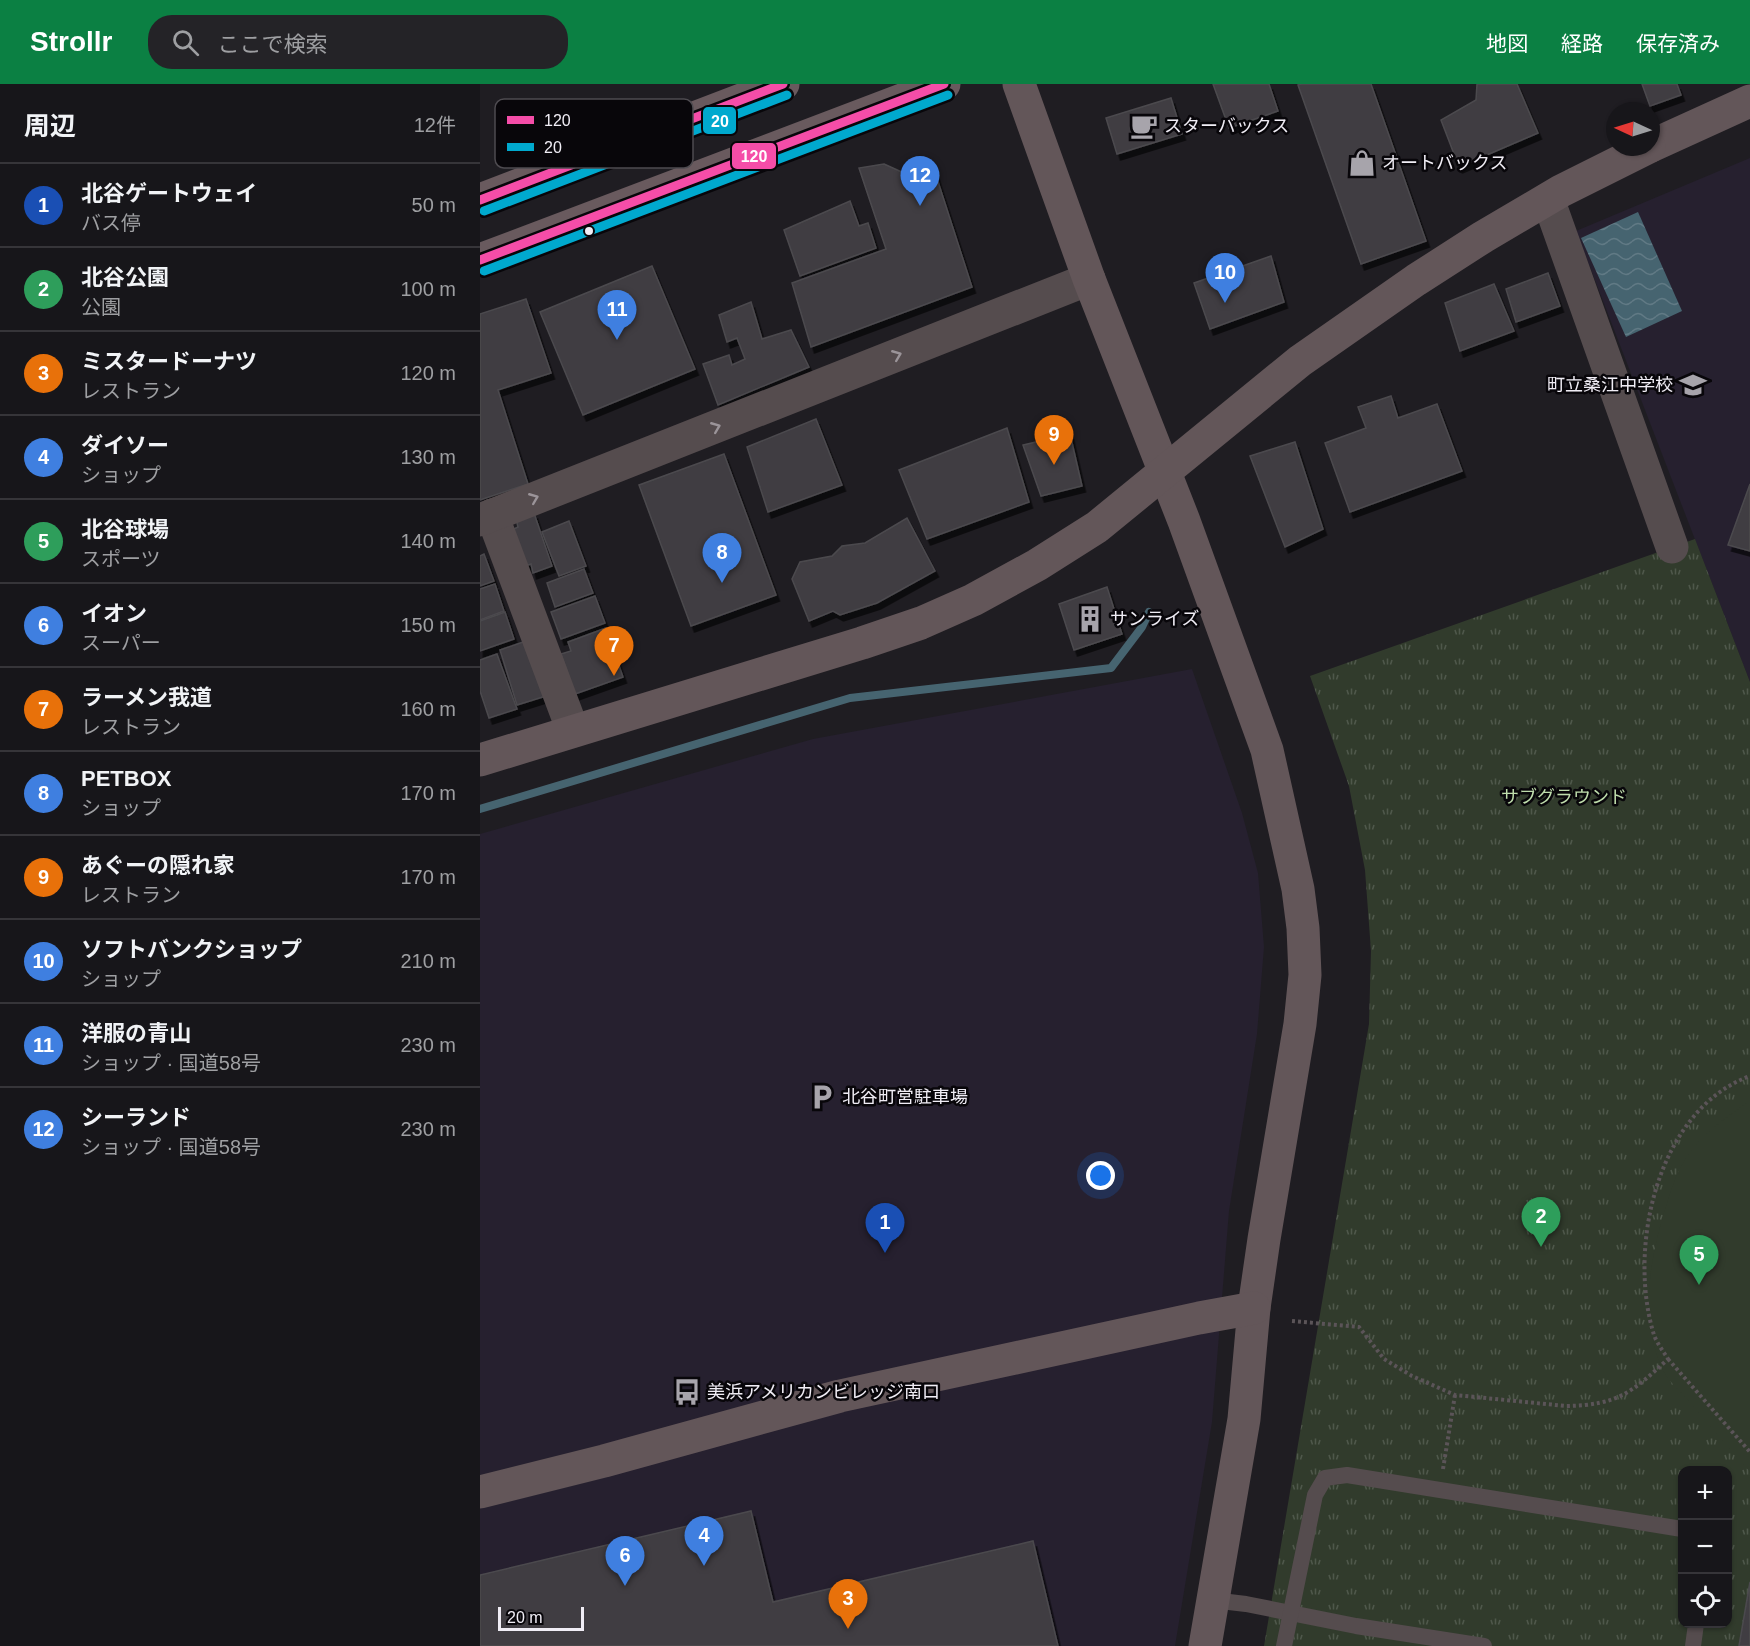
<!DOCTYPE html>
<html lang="ja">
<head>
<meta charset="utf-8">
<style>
  :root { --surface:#17161a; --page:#242327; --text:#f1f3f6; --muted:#9e9fa2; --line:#363539; --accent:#0b8043 }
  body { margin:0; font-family:Arial,"Noto Sans JP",sans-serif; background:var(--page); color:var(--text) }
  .controls { position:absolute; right:18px; bottom:18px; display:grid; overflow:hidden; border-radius:12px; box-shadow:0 2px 4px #0004 }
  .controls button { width:54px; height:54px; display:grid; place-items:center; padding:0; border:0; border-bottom:2px solid var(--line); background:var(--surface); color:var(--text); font:30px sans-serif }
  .compass { position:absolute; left:1126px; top:18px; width:54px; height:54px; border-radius:50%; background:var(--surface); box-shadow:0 2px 4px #0004; rotate:274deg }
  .scale { position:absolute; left:18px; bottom:15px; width:86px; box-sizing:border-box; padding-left:6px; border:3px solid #f0edf5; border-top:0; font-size:16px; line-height:21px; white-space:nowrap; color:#f0edf5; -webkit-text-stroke:4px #08060a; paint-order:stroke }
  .you { position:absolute; left:621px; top:1092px; width:21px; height:21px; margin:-15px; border:4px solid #fff; border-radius:50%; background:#1a73e8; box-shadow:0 0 0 9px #1a73e833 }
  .badge { display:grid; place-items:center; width:39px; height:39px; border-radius:50%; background:var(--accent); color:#fff; font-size:20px; font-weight:700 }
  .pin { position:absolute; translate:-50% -50px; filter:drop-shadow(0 2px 3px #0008) }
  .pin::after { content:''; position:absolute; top:32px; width:21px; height:18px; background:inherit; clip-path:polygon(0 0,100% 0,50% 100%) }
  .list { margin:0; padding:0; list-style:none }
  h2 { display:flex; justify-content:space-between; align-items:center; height:78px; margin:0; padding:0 24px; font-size:26px }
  h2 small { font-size:20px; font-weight:400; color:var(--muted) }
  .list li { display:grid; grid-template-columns:39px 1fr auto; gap:18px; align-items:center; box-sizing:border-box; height:84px; padding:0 24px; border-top:2px solid var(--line) }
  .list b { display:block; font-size:22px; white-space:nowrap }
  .list p { margin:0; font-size:20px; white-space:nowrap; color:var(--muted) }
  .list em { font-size:20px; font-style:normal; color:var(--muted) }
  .icon { flex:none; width:33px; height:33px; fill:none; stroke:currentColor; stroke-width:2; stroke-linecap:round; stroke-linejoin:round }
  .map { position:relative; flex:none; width:1270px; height:1562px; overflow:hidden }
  header { display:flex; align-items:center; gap:36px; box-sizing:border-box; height:84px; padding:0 30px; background:var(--accent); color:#fff }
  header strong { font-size:28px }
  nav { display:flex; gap:33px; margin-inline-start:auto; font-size:21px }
  .search { width:420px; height:54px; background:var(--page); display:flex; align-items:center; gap:15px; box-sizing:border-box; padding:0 21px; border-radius:24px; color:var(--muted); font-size:22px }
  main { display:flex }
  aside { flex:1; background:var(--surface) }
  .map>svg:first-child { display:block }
  .built { fill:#26202f }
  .park { fill:url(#park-tufts); fill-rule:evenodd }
  .garden { fill:#313b2c }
  .water { fill:url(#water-waves) }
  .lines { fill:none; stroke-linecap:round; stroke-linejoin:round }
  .stream { stroke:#466470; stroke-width:8 }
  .building { fill:#3f3d42; stroke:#4c4a4e; stroke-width:1.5; filter:url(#shadow) }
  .path { stroke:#5b5458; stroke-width:4; stroke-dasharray:3 3; stroke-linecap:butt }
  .lane { stroke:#554c4e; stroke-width:16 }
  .street { stroke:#554c4e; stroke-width:33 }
  .secondary { stroke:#635659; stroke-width:33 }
  .highway { stroke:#695a5e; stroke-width:33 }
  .bus-1-casing { stroke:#08060a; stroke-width:14 }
  .bus-2-casing { stroke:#08060a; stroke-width:14 }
  .bus-1 { stroke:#f54da8; stroke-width:9 }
  .bus-2 { stroke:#00a9ce; stroke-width:9 }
  .oneway { stroke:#9b9499 }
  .bus-dot { fill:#f0edf5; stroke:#08060a; stroke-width:2 }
  .labels { text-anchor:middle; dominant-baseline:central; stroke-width:5; stroke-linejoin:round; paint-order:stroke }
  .poi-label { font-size:18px; fill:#f0edf5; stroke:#08060a; text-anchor:start }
  .park-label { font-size:18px; fill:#bfddac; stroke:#08060a }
  .key { fill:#08060a; stroke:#4e4b50; stroke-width:1.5 }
  .key-label { font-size:16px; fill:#f0edf5 }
  .line-badge { stroke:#08060a; stroke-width:2 }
  .badge-label { font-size:16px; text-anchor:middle; font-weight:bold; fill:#fff }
</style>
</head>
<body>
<header>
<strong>Strollr</strong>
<div class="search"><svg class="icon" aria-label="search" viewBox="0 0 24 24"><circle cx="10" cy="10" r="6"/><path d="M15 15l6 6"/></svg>ここで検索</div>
<nav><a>地図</a><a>経路</a><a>保存済み</a></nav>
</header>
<main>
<aside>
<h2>周辺<small>12件</small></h2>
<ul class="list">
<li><span class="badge" style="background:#1a4fb4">1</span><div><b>北谷ゲートウェイ</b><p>バス停</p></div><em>50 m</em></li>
<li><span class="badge" style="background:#2e9e5b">2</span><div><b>北谷公園</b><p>公園</p></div><em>100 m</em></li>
<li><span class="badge" style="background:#e8710a">3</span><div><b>ミスタードーナツ</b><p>レストラン</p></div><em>120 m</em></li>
<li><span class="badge" style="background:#3f7fe0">4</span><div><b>ダイソー</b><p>ショップ</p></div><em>130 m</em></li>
<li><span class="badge" style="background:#2e9e5b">5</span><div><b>北谷球場</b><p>スポーツ</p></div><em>140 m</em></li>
<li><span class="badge" style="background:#3f7fe0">6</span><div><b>イオン</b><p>スーパー</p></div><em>150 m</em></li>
<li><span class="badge" style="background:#e8710a">7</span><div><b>ラーメン我道</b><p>レストラン</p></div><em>160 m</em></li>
<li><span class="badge" style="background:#3f7fe0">8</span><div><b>PETBOX</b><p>ショップ</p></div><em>170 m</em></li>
<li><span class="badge" style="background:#e8710a">9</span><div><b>あぐーの隠れ家</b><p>レストラン</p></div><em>170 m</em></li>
<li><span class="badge" style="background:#3f7fe0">10</span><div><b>ソフトバンクショップ</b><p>ショップ</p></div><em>210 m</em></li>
<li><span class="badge" style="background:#3f7fe0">11</span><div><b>洋服の青山</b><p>ショップ · 国道58号</p></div><em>230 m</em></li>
<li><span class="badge" style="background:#3f7fe0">12</span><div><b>シーランド</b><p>ショップ · 国道58号</p></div><em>230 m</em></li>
</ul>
</aside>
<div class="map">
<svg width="1270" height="1562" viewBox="0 0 1270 1562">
  <defs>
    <pattern id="park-tufts" width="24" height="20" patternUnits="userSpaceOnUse" patternTransform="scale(1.5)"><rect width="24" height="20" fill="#313b2c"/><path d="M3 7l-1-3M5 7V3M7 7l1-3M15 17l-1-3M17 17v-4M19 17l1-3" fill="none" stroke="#4f584b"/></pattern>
    <pattern id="water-waves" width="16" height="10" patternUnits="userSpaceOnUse" patternTransform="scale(1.5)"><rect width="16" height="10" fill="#466470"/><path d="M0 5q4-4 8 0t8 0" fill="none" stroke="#617a85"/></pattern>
    <filter id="shadow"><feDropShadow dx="3.5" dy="6" stdDeviation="0" flood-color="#0009"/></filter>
  </defs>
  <rect width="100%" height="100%" fill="#1f1d22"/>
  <g class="built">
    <polygon points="1270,74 1270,598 1096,147"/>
    <polygon points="712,585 762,729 778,789 784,863 777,950 749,1127 732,1338 695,1562 0,1562 0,750 333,655"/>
  </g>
  <path class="park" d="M1215,455l55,143v964h-486l105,-622 2,-73 -6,-81 -16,-84 -39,-110zM1202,1386h46v154h-46z"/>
  <path class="garden" d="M1270,1017v371c-21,-24 -42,-48 -62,-72 -9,-10 -21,-20 -26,-32 -22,-49 -13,-105 2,-155 6,-19 11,-38 22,-55 16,-24 40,-41 64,-57z"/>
  <polygon class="water" points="1158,128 1202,227 1146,253 1101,154"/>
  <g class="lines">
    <polyline class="stream" points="0,725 370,614 631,584 662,543 669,528"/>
  </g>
  <g class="building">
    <polygon points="733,0 789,0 798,27 749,44"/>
    <polygon points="821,0 891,0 946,157 881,180 818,1"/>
    <polygon points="997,0 1037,0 1058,49 979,83 961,36 996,16"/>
    <polygon points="1162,0 1197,0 1201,11 1170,22"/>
    <polygon points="691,14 702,50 637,70 626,34"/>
    <polygon points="404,80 426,90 454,85 492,203 331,263 312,199 406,165 379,84"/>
    <polygon points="370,117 379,142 388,139 396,164 320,192 304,146"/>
    <polygon points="791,172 804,218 730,245 714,199"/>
    <polygon points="172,182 215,285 103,331 60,228"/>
    <polygon points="1068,189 1080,222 1036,238 1026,205"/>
    <polygon points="1014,200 1034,247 980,267 965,219"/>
    <polygon points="46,215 71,289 18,306 48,400 0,416 0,230"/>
    <polygon points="271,218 282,255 311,246 329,283 238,321 223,280 249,271 252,281 265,275 257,254 247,258 239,231"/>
    <polygon points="911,312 918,334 957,320 982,387 870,428 845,359 886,344 878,323"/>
    <polygon points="336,335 362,401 288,428 267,363"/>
    <polygon points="527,344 549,418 447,455 419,386"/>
    <polygon points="590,350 602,402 561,412 543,361"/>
    <polygon points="815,358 843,445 805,463 770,372"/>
    <polygon points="244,370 296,511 211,542 159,401"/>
    <polygon points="1270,400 1270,467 1248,461"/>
    <polygon points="54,429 72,482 53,489 51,480 42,483 30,447 38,443 36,435"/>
    <polygon points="427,434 455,487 397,519 360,531 353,527 329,537 312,495 320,478 352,472 362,462 385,459"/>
    <polygon points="89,437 106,482 79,492 62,448"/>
    <polygon points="4,470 14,497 0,502 0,472"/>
    <polygon points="104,485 113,509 75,523 67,499"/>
    <polygon points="15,500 24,527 0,536 0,505"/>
    <polygon points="627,503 642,550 594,566 579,520"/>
    <polygon points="115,512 125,539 81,555 71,528"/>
    <polygon points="25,528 34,555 0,567 0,537"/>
    <polygon points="126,544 143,593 95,610 81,570 91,567 88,558"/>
    <polygon points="46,557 66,612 37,621 20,566"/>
    <polygon points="17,570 37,625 9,634 0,607 0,576"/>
    <polygon points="271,1427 293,1518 553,1457 578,1562 0,1562 0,1491"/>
    <polygon points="1270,1498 1270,1562 1259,1562"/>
  </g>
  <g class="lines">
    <g class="path">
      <path d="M812,1237l67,6 25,32 28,17 43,19 111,11c52,-1 65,-13 102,-47 -5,-8 -11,-16 -14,-24 -27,-87 3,-225 96,-259"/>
      <polyline points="1188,1275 1270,1368"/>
      <polyline points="963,1385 975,1311"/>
    </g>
    <g class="lane">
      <polyline points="732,1516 766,1520 876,1542 1004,1562"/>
      <polyline points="804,1562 835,1411 845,1394 867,1391 1202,1445"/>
      <polyline points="1213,1562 1216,1540"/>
    </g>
    <g class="street">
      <polyline points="1068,115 1192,463"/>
      <polyline points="12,431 93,647"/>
      <polyline points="0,436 609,195"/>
    </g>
    <g class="secondary">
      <polyline points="539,0 609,195 704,437 787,666 818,805 823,844 825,891 820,940 784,1155 774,1224 764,1335 725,1562"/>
      <polyline points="1171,62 1270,17"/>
      <polyline points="0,676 382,559 441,539 493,516 557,481 617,443 820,277 936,196 1003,153 1081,107 1169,63"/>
      <polyline points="0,1408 124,1377 360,1312 719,1234 774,1224"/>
    </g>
    <g class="highway">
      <polyline points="0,116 303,0"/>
      <polyline points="0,176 464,0"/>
    </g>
    <defs>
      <g id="bus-1">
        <polyline points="0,116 303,0"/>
        <polyline points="0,176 464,0"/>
      </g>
      <g id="bus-2">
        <polyline points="4,127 307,11"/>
        <polyline points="4,187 468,11"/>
      </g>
    </defs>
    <use href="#bus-1" class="bus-1-casing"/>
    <use href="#bus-2" class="bus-2-casing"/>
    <use href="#bus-1" class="bus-1"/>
    <use href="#bus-2" class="bus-2"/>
  </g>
  <defs><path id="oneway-chevron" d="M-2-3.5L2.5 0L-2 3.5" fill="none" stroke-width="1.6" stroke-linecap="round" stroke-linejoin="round" transform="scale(1.5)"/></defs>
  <g class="oneway">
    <use href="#oneway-chevron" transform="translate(417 271) rotate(-22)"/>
    <use href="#oneway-chevron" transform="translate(236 343) rotate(-22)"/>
    <use href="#oneway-chevron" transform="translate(54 414) rotate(-22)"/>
  </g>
  <defs>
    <symbol id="cafe-bare" viewBox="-9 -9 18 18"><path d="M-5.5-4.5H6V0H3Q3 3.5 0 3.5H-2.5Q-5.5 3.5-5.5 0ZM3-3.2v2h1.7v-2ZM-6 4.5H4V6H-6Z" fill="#a7a4ab" stroke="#08060a" stroke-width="2.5" paint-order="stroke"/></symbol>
    <symbol id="shop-bare" viewBox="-9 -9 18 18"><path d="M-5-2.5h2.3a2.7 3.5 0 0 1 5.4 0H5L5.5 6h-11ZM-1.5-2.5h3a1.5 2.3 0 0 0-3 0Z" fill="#a7a4ab" stroke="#08060a" stroke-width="2.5" paint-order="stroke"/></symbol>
    <symbol id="school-bare" viewBox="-9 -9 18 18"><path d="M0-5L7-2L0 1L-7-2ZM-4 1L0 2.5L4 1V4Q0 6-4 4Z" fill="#a7a4ab" stroke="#08060a" stroke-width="2.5" paint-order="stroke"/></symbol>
    <symbol id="building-bare" viewBox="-9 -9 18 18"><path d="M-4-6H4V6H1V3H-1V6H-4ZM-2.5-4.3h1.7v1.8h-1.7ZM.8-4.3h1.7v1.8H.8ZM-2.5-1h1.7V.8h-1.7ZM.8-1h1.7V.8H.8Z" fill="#a7a4ab" stroke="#08060a" stroke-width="2.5" paint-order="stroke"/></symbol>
    <symbol id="parking-bare" viewBox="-9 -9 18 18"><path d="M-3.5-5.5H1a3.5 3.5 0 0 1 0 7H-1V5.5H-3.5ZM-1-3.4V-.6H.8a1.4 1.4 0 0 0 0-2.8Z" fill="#a7a4ab" stroke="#08060a" stroke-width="2.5" paint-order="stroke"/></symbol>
    <symbol id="bus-bare" viewBox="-9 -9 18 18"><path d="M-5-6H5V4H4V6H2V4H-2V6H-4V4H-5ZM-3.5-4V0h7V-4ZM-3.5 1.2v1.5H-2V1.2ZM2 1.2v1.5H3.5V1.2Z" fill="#a7a4ab" stroke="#08060a" stroke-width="2.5" paint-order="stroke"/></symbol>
  </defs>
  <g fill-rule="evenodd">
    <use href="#cafe-bare" x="645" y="23" width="38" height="38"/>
    <use href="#shop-bare" x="863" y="60" width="38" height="38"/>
    <use href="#school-bare" x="1194" y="282" width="38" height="38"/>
    <use href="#building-bare" x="591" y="516" width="38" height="38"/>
    <use href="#parking-bare" x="323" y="994" width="38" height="38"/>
    <use href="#bus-bare" x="188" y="1289" width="38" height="38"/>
  </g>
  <circle class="bus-dot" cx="109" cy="147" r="5"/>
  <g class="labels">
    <g class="poi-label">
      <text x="684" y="42">スターバックス</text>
      <text x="902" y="79">オートバックス</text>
      <text x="1193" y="301" text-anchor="end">町立桑江中学校</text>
      <text x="630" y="535">サンライズ</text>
      <text x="362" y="1013">北谷町営駐車場</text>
      <text x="227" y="1308">美浜アメリカンビレッジ南口</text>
    </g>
    <g class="park-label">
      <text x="1084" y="713">サブグラウンド</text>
    </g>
  </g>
  <rect x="15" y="15" width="198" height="69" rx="9" class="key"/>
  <rect x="27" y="32" width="27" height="8" fill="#f54da8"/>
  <rect x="27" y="59" width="27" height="8" fill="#00a9ce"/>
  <g class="key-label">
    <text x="64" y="42">120</text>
    <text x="64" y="69">20</text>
  </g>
  <g class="line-badge">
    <rect x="222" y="22" width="35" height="29" rx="6" fill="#00a9ce"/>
    <rect x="251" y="58" width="46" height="28" rx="6" fill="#f54da8"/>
  </g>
  <g class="badge-label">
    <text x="240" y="43">20</text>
    <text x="274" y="78">120</text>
  </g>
</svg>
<div class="controls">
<button>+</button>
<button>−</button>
<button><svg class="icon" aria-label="locate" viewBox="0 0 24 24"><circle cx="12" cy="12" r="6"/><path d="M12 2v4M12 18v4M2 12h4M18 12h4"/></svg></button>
</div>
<svg class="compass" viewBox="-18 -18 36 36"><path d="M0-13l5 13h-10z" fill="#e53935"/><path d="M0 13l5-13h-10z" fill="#9e9fa2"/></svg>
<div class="scale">20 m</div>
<div class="you"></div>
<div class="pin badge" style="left:405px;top:1169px;background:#1a4fb4">1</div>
<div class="pin badge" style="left:1061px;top:1163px;background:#2e9e5b">2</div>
<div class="pin badge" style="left:368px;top:1545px;background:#e8710a">3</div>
<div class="pin badge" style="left:224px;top:1482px;background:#3f7fe0">4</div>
<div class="pin badge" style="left:1219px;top:1201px;background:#2e9e5b">5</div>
<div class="pin badge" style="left:145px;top:1502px;background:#3f7fe0">6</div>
<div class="pin badge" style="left:134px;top:592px;background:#e8710a">7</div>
<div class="pin badge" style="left:242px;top:499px;background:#3f7fe0">8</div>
<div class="pin badge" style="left:574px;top:381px;background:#e8710a">9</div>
<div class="pin badge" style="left:745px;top:219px;background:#3f7fe0">10</div>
<div class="pin badge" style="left:137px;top:256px;background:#3f7fe0">11</div>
<div class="pin badge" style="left:440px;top:122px;background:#3f7fe0">12</div>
</div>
</main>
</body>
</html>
